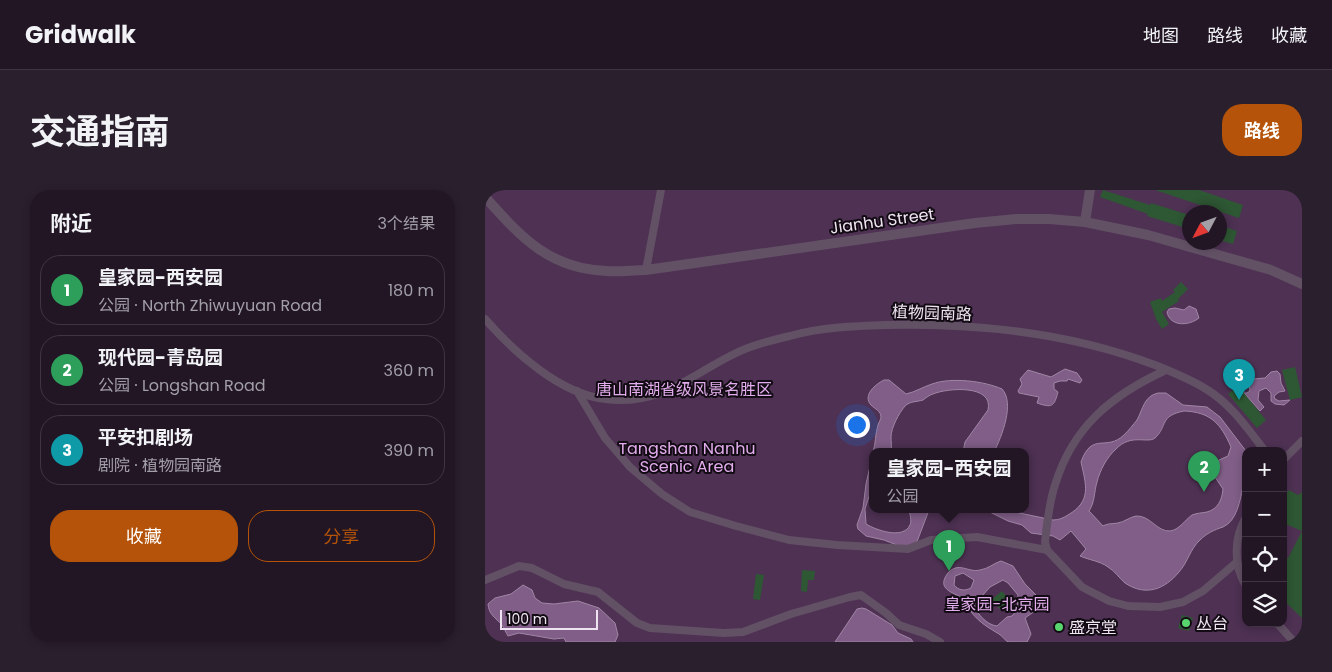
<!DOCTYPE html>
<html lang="zh">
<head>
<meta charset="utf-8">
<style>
  :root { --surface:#221625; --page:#2a1f2d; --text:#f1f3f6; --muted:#a29fa7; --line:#3f3542; --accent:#b45309 }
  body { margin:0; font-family:Poppins,"Noto Sans SC",sans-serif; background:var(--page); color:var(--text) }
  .controls { position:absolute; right:15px; bottom:15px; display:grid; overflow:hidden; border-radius:10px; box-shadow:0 2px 8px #0003 }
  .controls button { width:45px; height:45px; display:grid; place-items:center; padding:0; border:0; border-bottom:1px solid var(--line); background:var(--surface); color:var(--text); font:25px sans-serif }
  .compass { position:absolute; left:697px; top:15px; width:45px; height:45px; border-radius:50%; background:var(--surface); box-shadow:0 2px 8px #0003; rotate:229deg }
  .scale { position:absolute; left:15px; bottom:12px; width:98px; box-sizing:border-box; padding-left:5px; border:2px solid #eee3f0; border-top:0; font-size:14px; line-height:18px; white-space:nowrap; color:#eee3f0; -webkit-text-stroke:4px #120b13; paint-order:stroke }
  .you { position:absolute; left:371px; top:234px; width:18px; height:18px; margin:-12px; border:4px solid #fff; border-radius:50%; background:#1a73e8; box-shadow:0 0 0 8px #1a73e833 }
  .badge { display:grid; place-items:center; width:32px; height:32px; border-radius:50%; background:var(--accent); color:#fff; font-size:16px; font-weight:700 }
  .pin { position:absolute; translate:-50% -41px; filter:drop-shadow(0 1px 2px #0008) }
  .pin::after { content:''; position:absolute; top:26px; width:18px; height:15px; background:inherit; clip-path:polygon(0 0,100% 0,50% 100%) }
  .popup { position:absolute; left:384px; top:258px; width:160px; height:65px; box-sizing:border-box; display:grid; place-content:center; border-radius:10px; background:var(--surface); filter:drop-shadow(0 1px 4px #0005); font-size:16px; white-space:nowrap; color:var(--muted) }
  .popup b { font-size:19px; color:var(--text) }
  .popup::after { content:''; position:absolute; left:50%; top:100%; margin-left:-10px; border:10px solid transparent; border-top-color:var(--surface) }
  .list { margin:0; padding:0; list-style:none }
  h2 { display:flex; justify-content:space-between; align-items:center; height:65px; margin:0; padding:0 20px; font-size:21px }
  h2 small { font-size:16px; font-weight:400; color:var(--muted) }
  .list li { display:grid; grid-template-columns:32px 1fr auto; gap:15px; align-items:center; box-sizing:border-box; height:70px; margin:0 10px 10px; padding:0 10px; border:1px solid var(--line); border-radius:20px }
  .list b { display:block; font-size:19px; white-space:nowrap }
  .list p { margin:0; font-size:16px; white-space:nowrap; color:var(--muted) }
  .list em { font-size:16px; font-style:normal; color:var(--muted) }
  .actions { display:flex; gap:10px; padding:15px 20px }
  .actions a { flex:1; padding:11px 0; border:1px solid var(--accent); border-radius:20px; text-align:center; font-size:18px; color:var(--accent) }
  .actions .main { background:var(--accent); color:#fff }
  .icon { flex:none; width:28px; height:28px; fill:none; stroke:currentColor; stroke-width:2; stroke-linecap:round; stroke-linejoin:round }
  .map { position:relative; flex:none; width:817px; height:452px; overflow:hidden; border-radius:20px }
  header { display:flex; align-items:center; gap:30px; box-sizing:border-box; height:70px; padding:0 25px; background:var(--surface); border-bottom:1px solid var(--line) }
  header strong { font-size:24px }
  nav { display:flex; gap:28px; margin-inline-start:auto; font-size:18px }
  .intro { display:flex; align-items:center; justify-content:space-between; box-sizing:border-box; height:120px; padding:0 30px }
  h1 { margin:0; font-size:35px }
  .button { padding:12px 22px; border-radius:20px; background:var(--accent); color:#fff; font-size:18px; font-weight:700 }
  main { display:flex; gap:30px; padding:0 30px }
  aside { flex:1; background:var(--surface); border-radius:20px; box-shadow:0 2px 8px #0003 }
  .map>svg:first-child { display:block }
  .green { fill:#4e3153; fill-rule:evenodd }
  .water { fill:#805e87; stroke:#a186a6; fill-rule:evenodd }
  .building { fill:#2e5734 }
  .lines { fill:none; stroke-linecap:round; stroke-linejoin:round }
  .street { stroke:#625065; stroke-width:8 }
  .secondary { stroke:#625065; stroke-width:10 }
  .poi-dot { fill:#59d56f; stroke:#120b13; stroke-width:2 }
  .labels { text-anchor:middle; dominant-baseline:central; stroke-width:4; stroke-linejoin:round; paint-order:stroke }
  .street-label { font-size:16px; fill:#eee3f0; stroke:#120b13 }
  .park-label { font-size:16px; fill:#e3aded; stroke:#120b13 }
  .poi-label { font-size:16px; fill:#eee3f0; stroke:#120b13; text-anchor:start }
</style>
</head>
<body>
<header>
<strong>Gridwalk</strong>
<nav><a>地图</a><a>路线</a><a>收藏</a></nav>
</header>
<div class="intro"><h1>交通指南</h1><a class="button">路线</a></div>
<main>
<aside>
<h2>附近<small>3个结果</small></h2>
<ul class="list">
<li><span class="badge" style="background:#2e9e5b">1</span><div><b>皇家园-西安园</b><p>公园 · North Zhiwuyuan Road</p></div><em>180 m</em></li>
<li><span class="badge" style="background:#2e9e5b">2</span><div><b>现代园-青岛园</b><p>公园 · Longshan Road</p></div><em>360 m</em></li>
<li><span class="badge" style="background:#0f9aa8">3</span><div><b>平安扣剧场</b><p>剧院 · 植物园南路</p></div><em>390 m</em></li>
</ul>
<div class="actions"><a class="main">收藏</a><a>分享</a></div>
</aside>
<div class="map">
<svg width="817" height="452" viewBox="0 0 817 452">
  <rect width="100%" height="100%" fill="#2e1e31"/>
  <path class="green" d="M0,0h817v452h-817zM704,22h30v30h-30zM761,261h37v172h-37zM388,262h152v58h-152z"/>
  <g class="water">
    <path d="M704,116l7,3 3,9c-10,8 -29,9 -32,-6l2,-3 6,-1 9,2z"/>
    <path d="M580,179l12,4 5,7 -2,3 -12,-4 -1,2h-7l-6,2v6l4,3c-4,15 -6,16 -21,11l2,-6 -20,-4 -1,-2 4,-7 -2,-5 8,-9 23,7z"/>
    <polygon points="792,181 795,184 796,193 800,201 794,202 789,206 790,209 794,211 805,210 799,215 790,214 786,211 786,203 781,198 774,201 773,210 779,217 775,221 759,203 762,203 765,201 764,193 768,189 780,188 786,182"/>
    <path d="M399,190h5l17,14c9,-2 17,-7 26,-10 19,-7 52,-3 70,5 13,14 0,47 -8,63h-31l2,-10 23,-32c6,-26 -41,-22 -55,-16 -4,1 -7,4 -10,6 -6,2 -13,1 -18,6 -6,7 -14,22 -14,31 0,5 1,10 0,15h-18c3,-9 2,-18 5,-27 1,-3 3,-6 3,-8 0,-6 -6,-8 -10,-12 -9,-10 5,-21 13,-25z"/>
    <path d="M673,203h8l17,12 24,2 13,10 26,34v33l-3,3c-3,13 -6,34 -20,40 -9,3 -16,6 -23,13 -10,9 -12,22 -21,32 -14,17 -33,25 -54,11 -6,-5 -10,-12 -17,-16 -8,-6 -19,-7 -28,-11l6,-7 -15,-18 -11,9 -7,-4 -22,-3 -9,-8 -14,-4 -22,-11h19l48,10c6,0 10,-2 15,-5 24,-14 18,-30 13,-53 11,-31 25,-10 43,-27 5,-5 9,-10 13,-15 6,-11 7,-24 21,-27zM699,221c27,1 37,13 47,36l-3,9 -9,4 -6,6v8l10,15c-1,11 -5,20 -16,23 -5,1 -10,1 -15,3 -7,5 -13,15 -22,16 -13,1 -20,-16 -34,-15 -6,1 -12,6 -18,7 -6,1 -9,0 -15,3l-14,-15c6,-9 5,-19 8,-29 3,-12 10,-25 19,-33 15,-16 32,-5 39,-11 13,-12 4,-22 29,-27z"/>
    <path d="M388,263v31l-8,25 1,15c10,6 37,16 44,1 2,-4 0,-10 -1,-15h20l-11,29 -3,6 -8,4 -23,-9 -18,-4 -8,-7 -1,-4 6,-17 3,-24z"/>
    <path d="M516,371l12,5 12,18 15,15 -1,9 -14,10 6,16 -4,8c-5,0 -14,0 -19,0 -3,-2 -6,-6 -9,-8 -10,-6 -19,-11 -27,-21 -2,-4 -3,-10 -7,-13 -7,-7 -31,-9 -17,-27 11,-12 20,0 32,-3 8,-1 14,-7 21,-9zM478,383l11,7 -3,8c-6,3 -12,3 -17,-3l1,-9zM518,390l5,3 10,12 -1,15 -5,6 -5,1 -10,9c-10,-1 -20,-12 -23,-21l16,-18z"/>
    <path d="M38,395l9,5 3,8 7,5 12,1 24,-3 21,7 16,15 3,12 -3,7h-49l-2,-4 -10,1 -35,-6 -11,3c-2,-3 -4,-8 -6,-11 -7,-8 -13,-10 -14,-21l7,-6 16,-4z"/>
    <polygon points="377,418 381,419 407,435 413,443 426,449 428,452 350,452 372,419"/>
  </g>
  <g class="building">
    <polygon points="618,0 665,15 666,13 704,25 704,39 662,26 663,24 615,7"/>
    <polygon points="670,0 714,0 758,15 754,28"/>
    <polygon points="734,35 752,41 748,54 734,50"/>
    <polygon points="696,92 703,99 693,109 694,111 677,122 684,134 677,139 671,129 665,112 676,108 677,111 690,102 688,100"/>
    <polygon points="810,177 817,207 805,210 797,180"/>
    <polygon points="753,196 781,230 772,238 743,204"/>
    <polygon points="804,300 813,305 817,302 817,428 798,410 798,372 803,368 817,341 798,333 798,307"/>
    <polygon points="317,380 330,381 329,390 323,390 322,402 316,401"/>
    <polygon points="271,384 279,385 275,410 268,409"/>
    <polygon points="517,401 526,411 516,420 506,410"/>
    <polygon points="697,425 708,428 704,441 693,438"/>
  </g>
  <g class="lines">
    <g class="street">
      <polyline points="161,80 176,0"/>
      <path d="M0,129c29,33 75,75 120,80 57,7 85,-24 131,-46 16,-8 36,-13 54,-17 31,-9 65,-10 98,-11 89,-2 183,8 267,40 17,7 35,14 51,24 25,15 41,39 59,62"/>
      <polyline points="92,201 120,248 145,277 177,304 205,322 251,336 304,350 352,355 423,359 446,350 492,347 562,360 597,397 624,411 643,416 675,417 698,412 718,401 752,372"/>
      <polyline points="798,270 817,251"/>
      <path d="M761,327c-12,20 -13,48 0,69"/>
      <path d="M562,360l-2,-8c2,-19 4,-39 10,-57 18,-59 57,-90 111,-115"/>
      <polyline points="0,390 34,376 47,378 79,394 113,402 152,433 165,438 239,443 258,442 306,424 365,407 376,405 401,423 414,435 441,444 455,452"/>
      <polyline points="792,433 809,452"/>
    </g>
    <g class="secondary">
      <path d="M0,7c36,40 64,72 122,74 13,1 26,-1 39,-1l329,-47 41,-4h33l36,3 63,13 123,35 31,14"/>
      <polyline points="600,32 605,0"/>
    </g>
  </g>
  <g class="poi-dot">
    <circle cx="701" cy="433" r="5"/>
    <circle cx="574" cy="437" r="5"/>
  </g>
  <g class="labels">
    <g class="street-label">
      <text transform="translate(397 31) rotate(-8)">Jianhu Street</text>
      <text transform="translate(447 123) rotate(2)">植物园南路</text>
    </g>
    <g class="park-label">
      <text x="199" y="199">唐山南湖省级风景名胜区</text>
      <text x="202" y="258">Tangshan Nanhu<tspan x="202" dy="18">Scenic Area</tspan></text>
      <text x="512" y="414">皇家园-北京园</text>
    </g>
    <g class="poi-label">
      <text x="711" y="433">丛台</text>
      <text x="584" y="437">盛京堂</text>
    </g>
  </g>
</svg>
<div class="controls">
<button>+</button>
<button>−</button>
<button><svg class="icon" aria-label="locate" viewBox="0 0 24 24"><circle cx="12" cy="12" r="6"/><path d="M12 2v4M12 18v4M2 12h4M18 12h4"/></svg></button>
<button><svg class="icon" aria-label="layers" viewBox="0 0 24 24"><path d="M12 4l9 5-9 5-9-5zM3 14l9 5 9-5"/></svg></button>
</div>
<svg class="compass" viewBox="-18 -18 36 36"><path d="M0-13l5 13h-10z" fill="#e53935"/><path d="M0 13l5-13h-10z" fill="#a29fa7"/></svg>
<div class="scale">100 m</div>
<div class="you"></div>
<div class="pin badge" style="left:464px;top:381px;background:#2e9e5b">1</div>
<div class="popup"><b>皇家园-西安园</b>公园</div>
<div class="pin badge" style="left:719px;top:302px;background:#2e9e5b">2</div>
<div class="pin badge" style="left:754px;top:210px;background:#0f9aa8">3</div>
</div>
</main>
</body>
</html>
